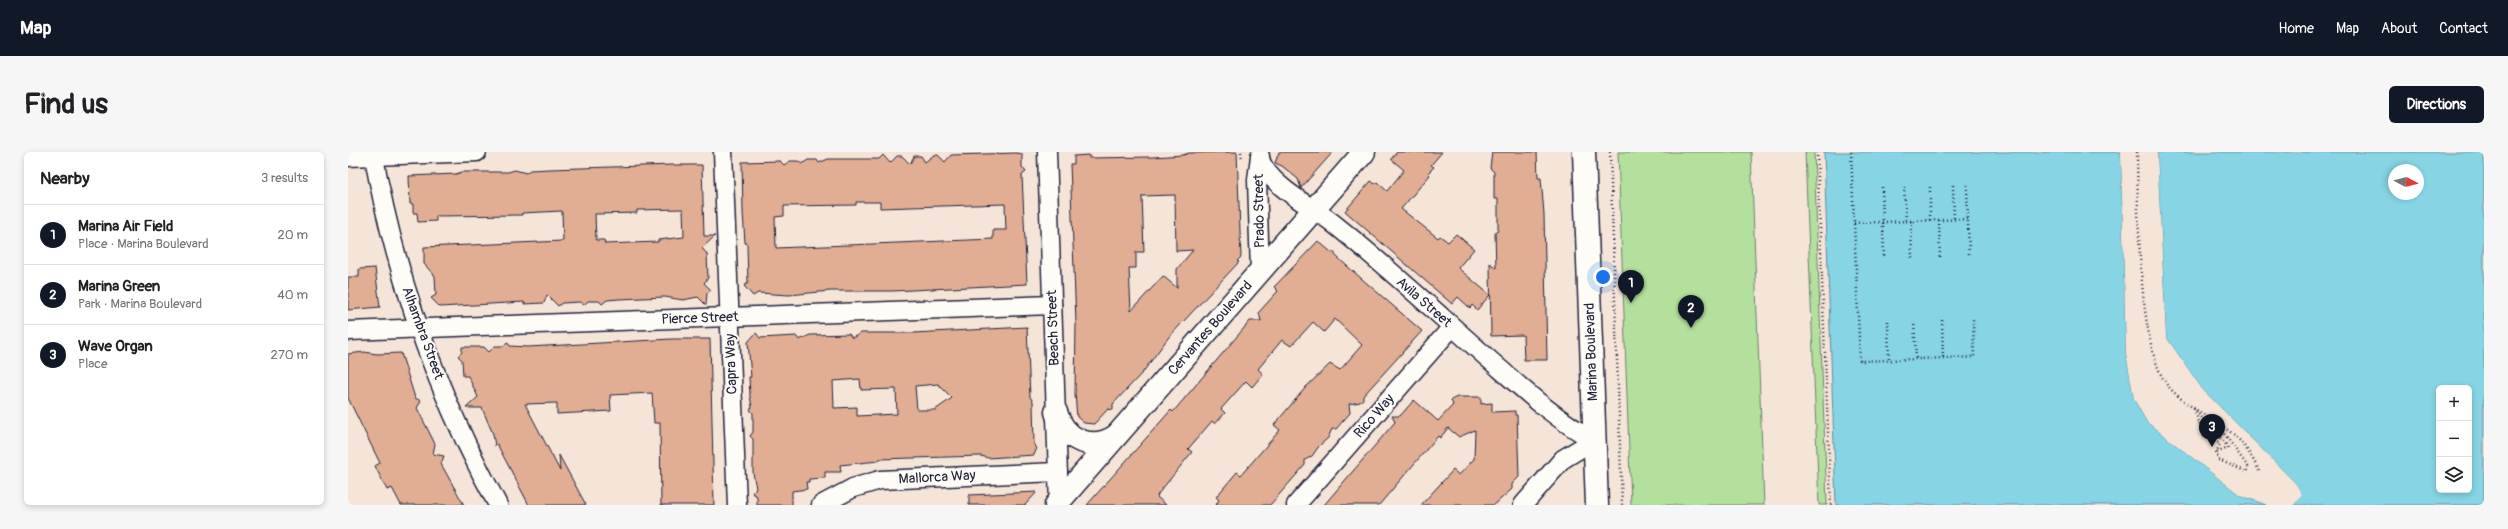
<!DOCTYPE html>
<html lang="en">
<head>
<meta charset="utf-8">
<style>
  :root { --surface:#fff; --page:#f6f6f6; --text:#202124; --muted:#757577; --line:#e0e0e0; --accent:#111827 }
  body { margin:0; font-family:Pangolin,sans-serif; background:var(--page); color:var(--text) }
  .controls { position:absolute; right:12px; bottom:12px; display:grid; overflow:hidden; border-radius:6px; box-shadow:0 2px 6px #0003 }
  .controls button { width:36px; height:36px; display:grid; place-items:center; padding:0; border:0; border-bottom:1px solid var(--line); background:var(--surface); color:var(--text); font:20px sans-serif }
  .compass { position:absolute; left:2040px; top:12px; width:36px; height:36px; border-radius:50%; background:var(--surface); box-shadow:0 2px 6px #0003; rotate:97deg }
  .you { position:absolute; left:1255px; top:125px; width:14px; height:14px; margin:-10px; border:3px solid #fff; border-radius:50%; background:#1a73e8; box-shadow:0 0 0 6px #1a73e833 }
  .badge { display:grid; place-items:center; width:26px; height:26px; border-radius:50%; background:var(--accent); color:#fff; font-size:13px; font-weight:700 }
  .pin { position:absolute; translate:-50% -33px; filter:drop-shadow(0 1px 2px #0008) }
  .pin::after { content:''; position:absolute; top:21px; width:14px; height:12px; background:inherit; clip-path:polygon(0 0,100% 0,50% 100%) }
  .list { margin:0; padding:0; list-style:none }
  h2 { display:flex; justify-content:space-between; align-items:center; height:52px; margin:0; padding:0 16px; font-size:17px }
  h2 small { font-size:13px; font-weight:400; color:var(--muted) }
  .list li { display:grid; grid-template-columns:26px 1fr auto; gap:12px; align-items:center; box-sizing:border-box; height:60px; padding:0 16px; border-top:1px solid var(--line) }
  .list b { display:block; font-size:15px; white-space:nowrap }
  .list p { margin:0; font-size:13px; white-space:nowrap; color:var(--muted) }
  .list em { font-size:13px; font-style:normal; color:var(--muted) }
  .icon { flex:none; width:22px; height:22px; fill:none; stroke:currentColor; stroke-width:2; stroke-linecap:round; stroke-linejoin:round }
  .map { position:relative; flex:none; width:2136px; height:353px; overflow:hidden; border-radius:6px }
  header { display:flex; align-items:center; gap:24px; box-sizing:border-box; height:56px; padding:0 20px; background:var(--accent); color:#fff }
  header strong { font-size:19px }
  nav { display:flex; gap:22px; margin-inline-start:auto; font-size:14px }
  .intro { display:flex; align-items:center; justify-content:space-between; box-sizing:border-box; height:96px; padding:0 24px }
  h1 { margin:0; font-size:28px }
  .button { padding:10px 18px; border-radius:6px; background:var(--accent); color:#fff; font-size:14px; font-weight:700 }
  main { display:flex; gap:24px; padding:0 24px }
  aside { flex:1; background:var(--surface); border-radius:6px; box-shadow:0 2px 6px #0003 }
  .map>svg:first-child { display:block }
  .green { fill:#b4e09e; stroke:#6b816c }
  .water { fill:#86d4e4; stroke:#5e8da0; fill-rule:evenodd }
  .pier { fill:#f5e5d9 }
  .building { fill:#e1ae94; stroke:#22223b; fill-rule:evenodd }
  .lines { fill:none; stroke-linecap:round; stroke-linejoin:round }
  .street-casing { stroke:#22223b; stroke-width:21 }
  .secondary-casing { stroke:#22223b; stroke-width:25 }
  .path { stroke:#22223b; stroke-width:2.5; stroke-dasharray:1 3; stroke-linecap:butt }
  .street { stroke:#fdfcf7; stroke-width:18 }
  .secondary { stroke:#fdfcf7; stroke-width:22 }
  .labels { text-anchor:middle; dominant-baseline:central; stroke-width:4; stroke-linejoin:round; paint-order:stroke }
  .street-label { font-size:14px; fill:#22223b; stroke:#fdfcf7 }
</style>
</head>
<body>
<header>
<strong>Map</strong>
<nav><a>Home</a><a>Map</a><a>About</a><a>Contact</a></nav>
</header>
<div class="intro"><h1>Find us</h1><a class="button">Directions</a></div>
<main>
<aside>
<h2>Nearby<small>3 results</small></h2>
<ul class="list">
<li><span class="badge">1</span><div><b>Marina Air Field</b><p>Place · Marina Boulevard</p></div><em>20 m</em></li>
<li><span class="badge">2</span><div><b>Marina Green</b><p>Park · Marina Boulevard</p></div><em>40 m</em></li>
<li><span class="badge">3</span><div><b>Wave Organ</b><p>Place</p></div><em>270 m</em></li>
</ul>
</aside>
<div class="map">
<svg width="2136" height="353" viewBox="0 0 2136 353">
  <rect width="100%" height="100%" fill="#f5e5d9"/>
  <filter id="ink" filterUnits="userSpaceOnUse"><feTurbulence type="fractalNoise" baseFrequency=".025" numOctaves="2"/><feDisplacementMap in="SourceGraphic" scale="8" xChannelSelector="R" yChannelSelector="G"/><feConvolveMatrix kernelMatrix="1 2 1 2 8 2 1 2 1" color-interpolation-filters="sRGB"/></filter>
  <g filter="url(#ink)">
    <g class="green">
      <polygon points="1270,0 1403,0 1416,353 1283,353"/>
      <polygon points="1457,0 1466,0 1479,353 1471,353"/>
    </g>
    <g class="water">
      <polygon points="1476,0 1773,0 1778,201 1786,247 1799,270 1892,343 1918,353 1488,353"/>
      <path d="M1809,0h327v353h-190l7,-10 -5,-11 -94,-95 -36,-52zM2046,18h24v24h-24zM2091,236h30v102h-30z"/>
    </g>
    <g class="pier">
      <polygon points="1773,0 1775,0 1780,200 1788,246 1801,268 1893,341 1920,353 1892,343 1799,270 1786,247 1778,201"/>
      <polygon points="1807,0 1809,0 1818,185 1854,237 1948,332 1954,343 1946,353 1944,353 1951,343 1947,333 1853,239 1816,186"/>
    </g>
    <g class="building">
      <path d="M889,0l4,105 -4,4 2,1 -71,76 -25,34 -30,32v6l-5,-1 -14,15 -10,-1 -7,-6 -2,-23 1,-71 -6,-159h4v-8l15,-1v3l64,-1 30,-2 6,-2zM827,43l1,56 17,-1 -16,19v19l-14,-12 -32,35 -2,-43h7v-16h8l-2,-56z"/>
      <polygon points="931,0 985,0 953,36 950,27 934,14 927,11"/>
      <polygon points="1049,0 1094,0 1083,13 1086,15 1080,21 1082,23 1053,57 1090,86 1092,84 1100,90 1108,82 1126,97 1110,116 1142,143 1129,158 1124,153 1122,156 1110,145 1104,152 997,59 1023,29 1027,32 1029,30 1039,39 1056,18 1043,7"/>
      <polygon points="1144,0 1189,0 1190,26 1193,26 1196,62 1199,208 1176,208 1175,183 1143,184 1142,111 1148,116 1147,80 1150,79 1150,47 1146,47 1146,20 1142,16"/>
      <path d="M668,1l6,1v13l4,5 -4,3 5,109 -134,7h-63l-41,4 -31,-2 -5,3 -9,-10 4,-3 -1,-39 -2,-1 -2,-31 -1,-50 38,-1 4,4 6,-4h8l4,3 6,-4h9l2,3 9,-4h51l4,-4 7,8 7,-7h5l8,8 4,-8h7l4,6 9,-7h4l7,7 6,-7zM508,50h24v6l125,-4 1,26h-13v9l-217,9 -1,-31 9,-1v-10l72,-1z"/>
      <path d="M325,13h29l2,71h11l-13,12 5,6 1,24 -4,5 7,7 -4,3 -1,12 -8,-8 -15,3 -18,-3 -46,2 -12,1 -5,4 -3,-3h-11l-4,4 -4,-3 -18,1 -4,3 -11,-11 -3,8 -20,1v-2l-84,5 -9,-9 5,-3 -1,-19 -11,-12v-17l139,-6 -1,-30 -40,2v2l-86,1v5l-18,1 -1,-9h-4v-9h-3l-1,-28 47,-2 6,-2h46l7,-2 11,3 4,-3 20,-1zM335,57l1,28 -26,3v2l-53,2 -1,-4h-8l-1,-26 42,-1v-3z"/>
      <polygon points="970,89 983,100 987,100 987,103 999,114 1074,179 1015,244 1015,247 1012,250 1001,252 1002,261 988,277 984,277 980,286 971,294 964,304 957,308 957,313 922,353 868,353 871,348 868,345 889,320 893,323 932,278 926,273 958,235 982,212 992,218 1014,193 987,167 976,180 965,170 943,194 934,188 910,217 915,222 904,235 898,229 873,257 877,261 867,272 864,269 840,297 844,300 810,342 809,345 818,353 739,353 823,258 825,260 902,169 913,169 911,160 930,139 926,135"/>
      <polygon points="27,116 32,155 0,158 0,125 11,125 11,117"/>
      <path d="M679,175l3,70 3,4 1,44 3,3 -3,7 -46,3 -7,-2 -102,3 -1,2 -38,4 1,7h-16v6l-16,1v3h-3l1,7 -15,2v14h-35v-9l-5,-3 4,-5 -3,-15v-34l-3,-3 3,-4v-19l-3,-3 2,-3 -2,-11 -1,-19h2l-3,-35 8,-9 4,5 36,-2 3,4 11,-5 39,-1 3,4 9,-5h52zM512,227l1,11 35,-1 1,25 -40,2v-9l-23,1 -1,-27zM590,232l14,14 -17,12h-18l-2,-24z"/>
      <polygon points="324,187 362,187 366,353 313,353 312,271 306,271 304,241 262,243 263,259 209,262 209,251 177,252 212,319 211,303 238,353 181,353 149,292 147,294 145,282 134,256 118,256 130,245 120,224 115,224 114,208 110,204 114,200 114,195 136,195 141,200 147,194 156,194 159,190 162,194 180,195"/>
      <polygon points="16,200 29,202 53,201 67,246 73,249 69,256 87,292 85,302 96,304 93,312 116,353 53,353 44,336 39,338 27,314 32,311 0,246 0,202"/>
      <polygon points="1109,245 1133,245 1133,252 1144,251 1144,260 1167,259 1167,263 1169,263 1171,325 1164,332 1164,337 1146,353 1073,353 1105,318 1111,323 1126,307 1127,278 1111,285 1100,276 1092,286 1090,284 1031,353 976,353 1047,270 1044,264 1052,264 1066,248 1090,269 1105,253 1103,248"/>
      <polygon points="689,340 677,353 621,353 621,343"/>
    </g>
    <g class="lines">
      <defs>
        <g id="street">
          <path d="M25,0c22,123 65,244 125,353"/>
          <polyline points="375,0 389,353"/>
          <polyline points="699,0 711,353"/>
          <polyline points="912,4 909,28 912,119"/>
          <polyline points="0,5 129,0"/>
          <path d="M912,7c9,27 53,48 74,65 54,43 105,91 157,137 33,29 65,59 103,79"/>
          <polyline points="0,179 704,153"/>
          <polyline points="473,353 505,336 532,328 710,320"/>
          <polyline points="948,353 1104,175"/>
          <polyline points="1175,353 1215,307 1246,288"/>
        </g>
        <g id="secondary">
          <polyline points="1236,0 1249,353"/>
          <path d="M708,260c8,28 35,40 60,24"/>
          <polyline points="708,353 1016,0"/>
        </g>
      </defs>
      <use href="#street" class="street-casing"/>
      <use href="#secondary" class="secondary-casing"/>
      <g class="path">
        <polyline points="893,0 894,7"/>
        <polyline points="1262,0 1274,353"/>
        <polyline points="1469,0 1483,353"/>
        <polyline points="1503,0 1512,209 1626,205 1625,167"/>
        <path d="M1789,0c1,50 0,200 32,235 18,21 43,30 64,47 11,9 21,26 27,39"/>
        <polyline points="1605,33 1606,67"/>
        <polyline points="1619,33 1621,105"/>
        <polyline points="1534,35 1536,107"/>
        <polyline points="1556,35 1558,69"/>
        <polyline points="1582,35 1582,68"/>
        <polyline points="1591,68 1592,105"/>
        <polyline points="1563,69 1564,106"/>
        <polyline points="1506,71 1620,67"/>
        <polyline points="1594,168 1595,206"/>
        <polyline points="1540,169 1541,208"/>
        <polyline points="1566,169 1568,207"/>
        <polyline points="1846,257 1856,284 1864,286 1872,292 1868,301 1871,308 1899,320 1900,315 1878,284 1864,270"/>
        <polyline points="1848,259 1877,291 1880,296 1868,301"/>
      </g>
      <use href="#street" class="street"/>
      <use href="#secondary" class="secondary"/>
    </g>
  </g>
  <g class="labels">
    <g class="street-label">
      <text transform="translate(911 59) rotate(-91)">Prado Street</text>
      <text transform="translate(1076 150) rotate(41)">Avila Street</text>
      <text transform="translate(352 166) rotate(-2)">Pierce Street</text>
      <text transform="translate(705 176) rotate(-92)">Beach Street</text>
      <text transform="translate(862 176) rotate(-49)">Cervantes Boulevard</text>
      <text transform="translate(75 181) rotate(70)">Alhambra Street</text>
      <text transform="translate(1243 200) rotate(-92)">Marina Boulevard</text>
      <text transform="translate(383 212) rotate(-92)">Capra Way</text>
      <text transform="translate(1026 264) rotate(-49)">Rico Way</text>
      <text transform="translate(589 325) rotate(-3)">Mallorca Way</text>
    </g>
  </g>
</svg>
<div class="controls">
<button>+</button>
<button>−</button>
<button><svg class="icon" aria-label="layers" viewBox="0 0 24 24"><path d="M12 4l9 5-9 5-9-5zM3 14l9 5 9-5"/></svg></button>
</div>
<svg class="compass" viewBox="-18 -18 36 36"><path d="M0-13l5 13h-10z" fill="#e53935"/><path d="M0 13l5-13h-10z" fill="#757577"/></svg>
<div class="you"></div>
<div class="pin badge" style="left:1283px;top:151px">1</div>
<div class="pin badge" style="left:1343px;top:176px">2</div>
<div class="pin badge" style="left:1864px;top:295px">3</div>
</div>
</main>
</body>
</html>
